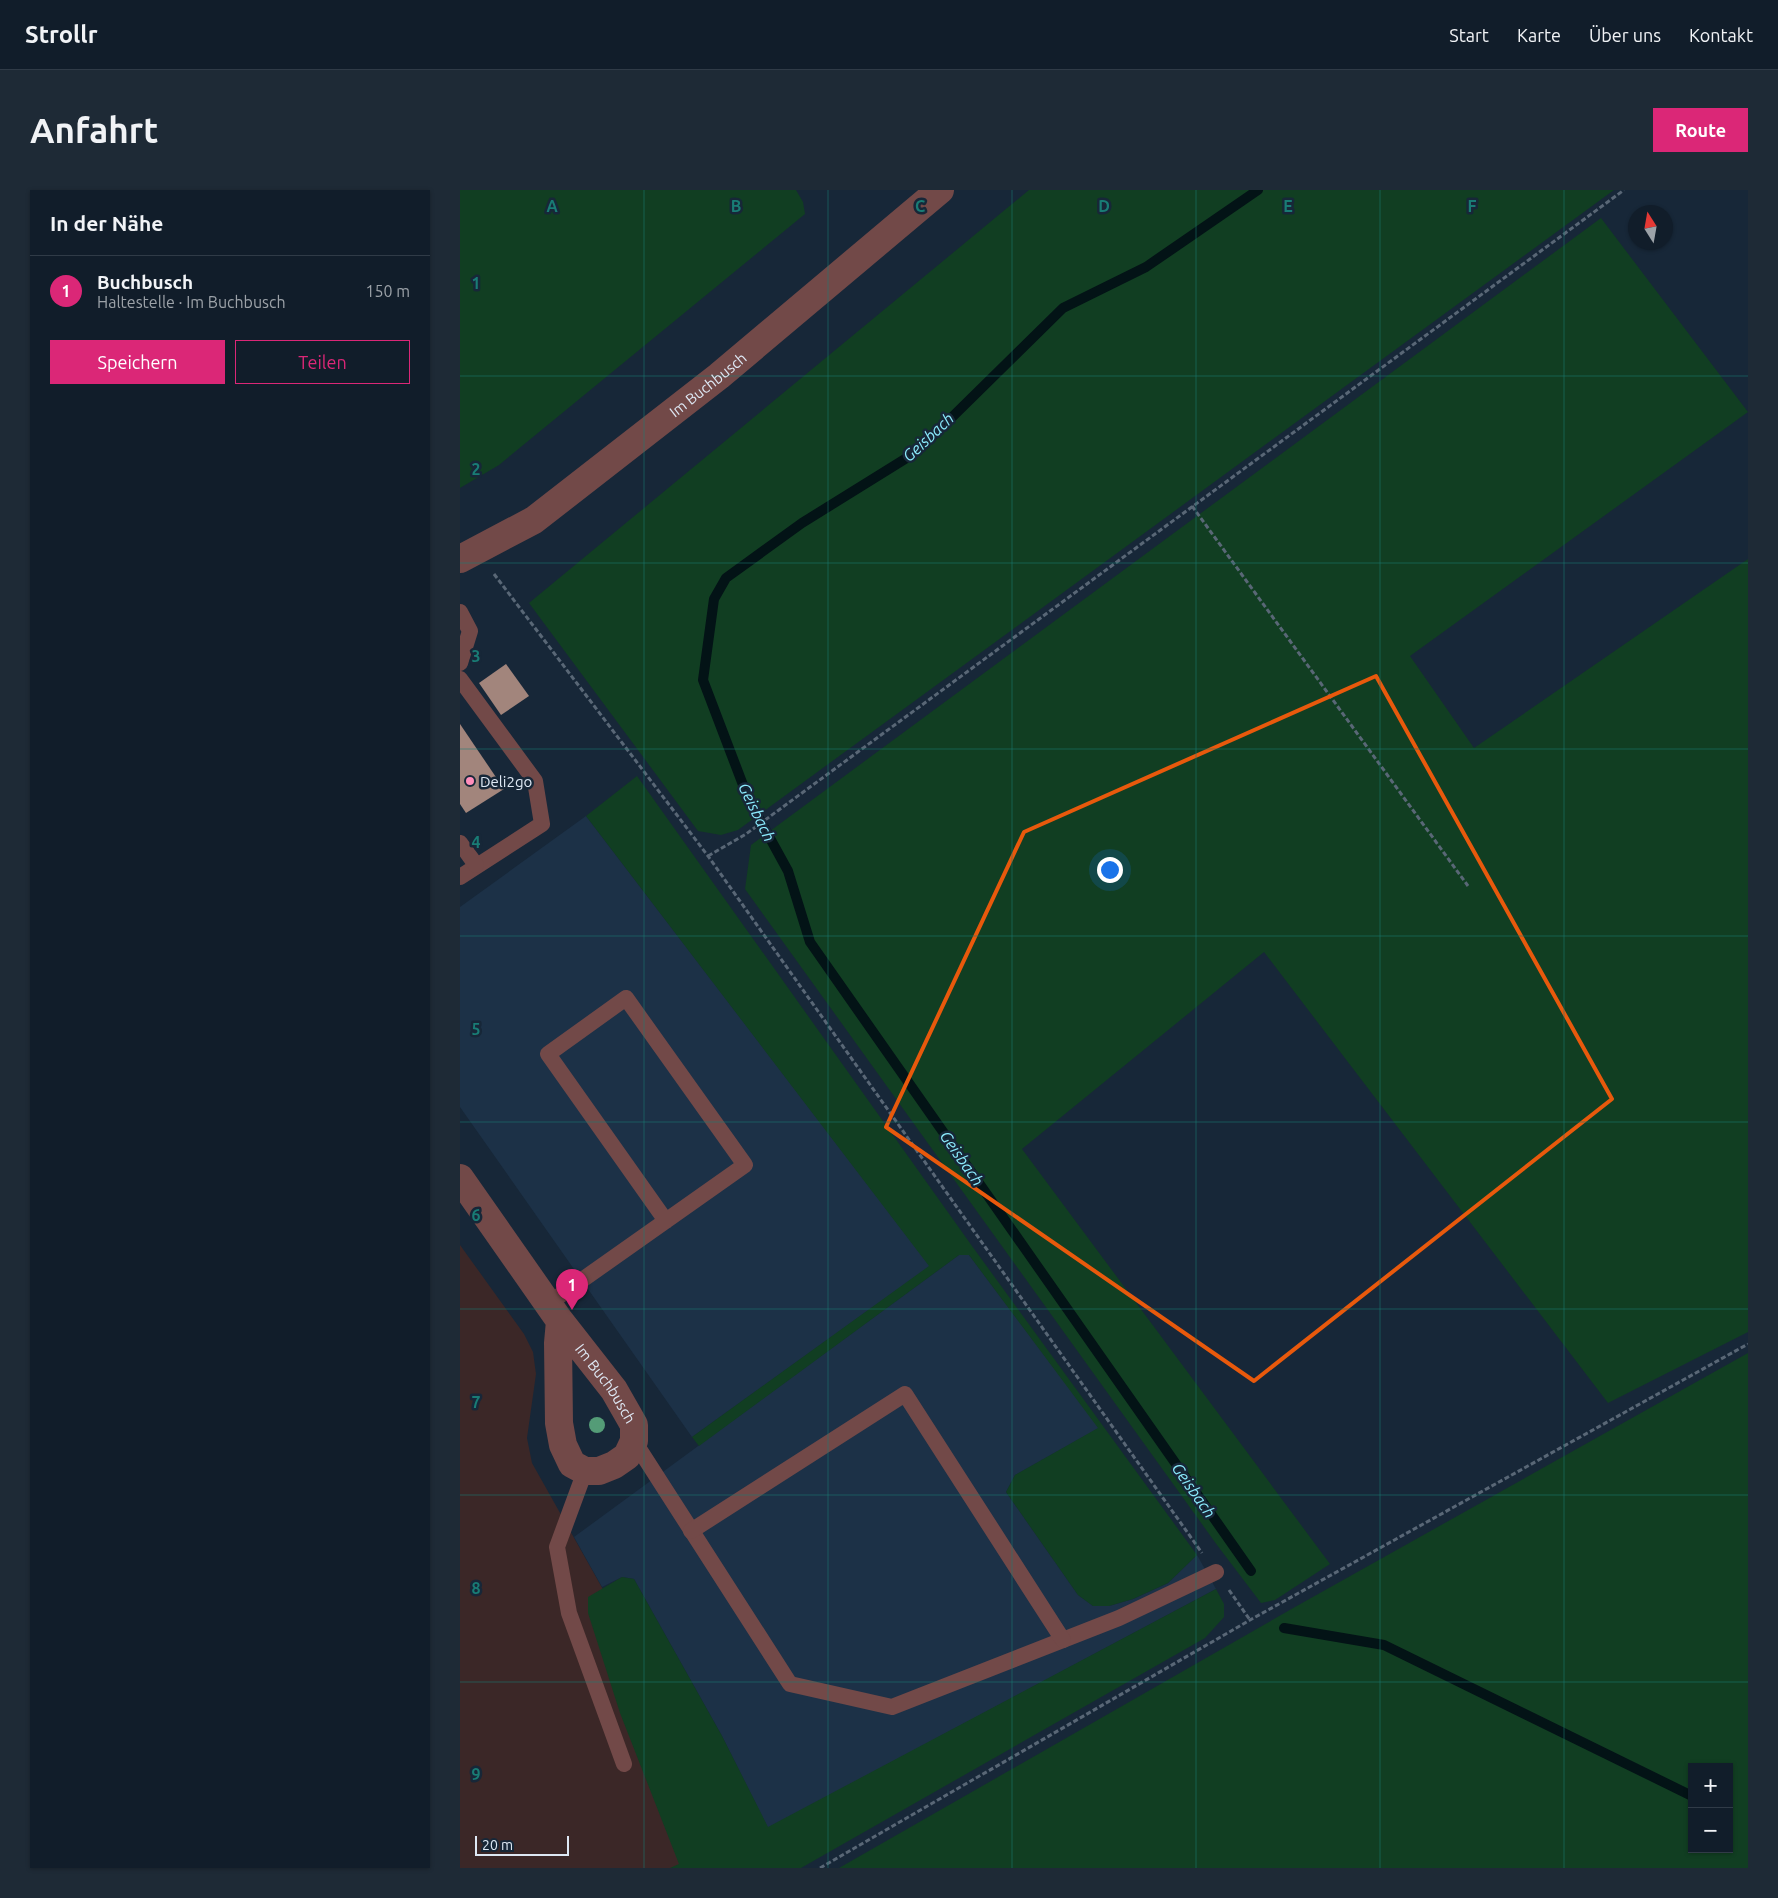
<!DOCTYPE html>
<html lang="de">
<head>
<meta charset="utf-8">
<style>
  :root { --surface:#111d2a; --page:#1e2a36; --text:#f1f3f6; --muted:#9ca2a8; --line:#303b47; --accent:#db2777 }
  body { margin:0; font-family:Ubuntu,sans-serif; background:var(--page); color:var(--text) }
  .controls { position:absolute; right:15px; bottom:15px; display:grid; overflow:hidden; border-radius:0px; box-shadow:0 1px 4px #0004 }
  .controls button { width:45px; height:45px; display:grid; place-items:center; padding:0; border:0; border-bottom:1px solid var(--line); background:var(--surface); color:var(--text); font:25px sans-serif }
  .compass { position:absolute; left:1168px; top:15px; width:45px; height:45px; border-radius:50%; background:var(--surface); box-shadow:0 1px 4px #0004; rotate:349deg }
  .scale { position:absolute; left:15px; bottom:12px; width:94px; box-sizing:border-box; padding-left:5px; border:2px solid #dee8f4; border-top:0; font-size:14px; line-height:18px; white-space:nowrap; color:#dee8f4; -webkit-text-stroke:4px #172738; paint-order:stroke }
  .you { position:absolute; left:649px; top:679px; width:18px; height:18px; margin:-12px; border:4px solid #fff; border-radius:50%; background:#1a73e8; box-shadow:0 0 0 8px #1a73e833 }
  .badge { display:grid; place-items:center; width:32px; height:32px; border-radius:50%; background:var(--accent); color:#fff; font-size:16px; font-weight:700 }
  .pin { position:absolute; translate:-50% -41px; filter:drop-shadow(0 1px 2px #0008) }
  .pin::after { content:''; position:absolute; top:26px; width:18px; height:15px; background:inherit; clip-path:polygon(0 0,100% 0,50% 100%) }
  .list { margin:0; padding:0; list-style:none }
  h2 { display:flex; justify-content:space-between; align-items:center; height:65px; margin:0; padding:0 20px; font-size:21px }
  h2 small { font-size:16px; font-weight:400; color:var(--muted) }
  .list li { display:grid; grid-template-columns:32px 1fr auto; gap:15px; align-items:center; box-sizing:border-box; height:70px; padding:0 20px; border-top:1px solid var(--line) }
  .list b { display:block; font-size:19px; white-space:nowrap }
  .list p { margin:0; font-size:16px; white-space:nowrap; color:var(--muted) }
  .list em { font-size:16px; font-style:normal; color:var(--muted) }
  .actions { display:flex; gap:10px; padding:15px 20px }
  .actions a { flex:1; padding:11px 0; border:1px solid var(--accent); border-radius:0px; text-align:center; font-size:18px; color:var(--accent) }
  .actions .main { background:var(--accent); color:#fff }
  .map { position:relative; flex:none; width:1288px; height:1678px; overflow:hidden; border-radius:0px }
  header { display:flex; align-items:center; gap:30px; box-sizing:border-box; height:70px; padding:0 25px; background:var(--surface); border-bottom:1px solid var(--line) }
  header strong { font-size:24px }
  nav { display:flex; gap:28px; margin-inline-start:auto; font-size:18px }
  .intro { display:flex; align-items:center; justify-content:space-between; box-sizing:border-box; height:120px; padding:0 30px }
  h1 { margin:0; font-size:35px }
  .button { padding:12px 22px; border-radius:0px; background:var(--accent); color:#fff; font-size:18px; font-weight:700 }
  main { display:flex; gap:30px; padding:0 30px }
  aside { flex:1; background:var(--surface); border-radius:0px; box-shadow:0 1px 4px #0004 }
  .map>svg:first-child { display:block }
  .built { fill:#1c3147 }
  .industrial { fill:#3b2727 }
  .green { fill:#113e22; fill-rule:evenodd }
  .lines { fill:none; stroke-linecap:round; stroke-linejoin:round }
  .stream { stroke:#031316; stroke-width:10 }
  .building { fill:#a2857c }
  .path { stroke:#596776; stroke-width:3; stroke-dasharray:5 2.5; stroke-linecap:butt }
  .service { stroke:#724948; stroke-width:16 }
  .minor { stroke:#724948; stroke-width:28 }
  .tree { fill:#549c77 }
  .marked { fill:none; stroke:#e8590c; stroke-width:4; stroke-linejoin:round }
  .grid { fill:none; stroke:#197c75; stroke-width:1; stroke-opacity:0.55 }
  .poi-dot { fill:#ff8ebb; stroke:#172738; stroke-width:2 }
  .labels { text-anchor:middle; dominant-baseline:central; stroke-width:5; stroke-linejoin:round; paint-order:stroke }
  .street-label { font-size:15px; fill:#dee8f4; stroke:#172738 }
  .poi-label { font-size:15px; fill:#dee8f4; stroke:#172738; text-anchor:start }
  .water-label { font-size:16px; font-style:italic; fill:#8bebfd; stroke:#172738 }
  .grid-label { font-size:16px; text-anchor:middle; font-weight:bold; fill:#197c75; stroke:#172738; stroke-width:5; stroke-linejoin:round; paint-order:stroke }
</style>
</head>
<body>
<header>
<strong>Strollr</strong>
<nav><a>Start</a><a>Karte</a><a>Über uns</a><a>Kontakt</a></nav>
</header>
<div class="intro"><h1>Anfahrt</h1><a class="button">Route</a></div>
<main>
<aside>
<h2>In der Nähe<small></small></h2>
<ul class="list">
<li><span class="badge">1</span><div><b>Buchbusch</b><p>Haltestelle · Im Buchbusch</p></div><em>150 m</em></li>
</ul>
<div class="actions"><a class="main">Speichern</a><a>Teilen</a></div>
</aside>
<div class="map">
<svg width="1288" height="1678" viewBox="0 0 1288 1678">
  <rect width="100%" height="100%" fill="#172738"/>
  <g class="built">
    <polygon points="126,626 470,1076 232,1247 0,917 0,717"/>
    <polygon points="499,1065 509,1065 639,1238 555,1285 546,1302 618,1405 633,1416 649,1416 673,1409 708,1393 737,1365 756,1399 308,1638 262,1546 174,1389 162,1387 142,1397 114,1347"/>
  </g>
  <polygon class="industrial" points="0,1055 64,1144 73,1162 76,1184 67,1248 72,1273 296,1672 286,1678 0,1678"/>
  <g class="green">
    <polygon points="0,0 336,0 343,12 345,24 39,275 0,298"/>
    <polygon points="569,0 1154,0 278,640 261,645 238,641 69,413"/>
    <polygon points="1141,28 1288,222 950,466 1014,558 1288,369 1288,1142 1148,1213 804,762 562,959 870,1374 815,1410 801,1413 757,1355 285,699 291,655"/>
    <polygon points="177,586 512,1056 737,1365 708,1393 673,1409 649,1416 633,1416 618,1405 546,1302 555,1285 638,1238 509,1065 499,1065 239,1256 232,1247 469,1076 126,626"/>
    <path d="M1288,1163v515h-909l456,-261zM1232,1577h37v82h-37z"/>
    <polygon points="162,1387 174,1389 262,1546 308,1637 756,1399 764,1414 764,1427 745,1448 341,1678 210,1678 219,1674 160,1523 128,1423 128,1407"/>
  </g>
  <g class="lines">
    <g class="stream">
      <polyline points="791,1381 350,752 328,681 288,608 243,490 254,409 266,388 342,333 445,269 479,240 603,118 686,77 798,0"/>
      <polyline points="824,1438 924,1455 1232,1606"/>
    </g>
  </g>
  <g class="building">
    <polygon points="46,474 69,506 41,525 19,493"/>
    <polygon points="0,534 44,599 6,623 0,614"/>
  </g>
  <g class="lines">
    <g class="path">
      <polyline points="732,316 1008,696"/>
      <polyline points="34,384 248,666 742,1363"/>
      <polyline points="248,666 286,644 1164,0"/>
      <polyline points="769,1400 790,1430"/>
      <polyline points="360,1678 790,1430 1288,1154"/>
    </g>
    <g class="service">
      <polyline points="0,422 10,441 0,473"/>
      <polyline points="0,489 75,591 82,634 0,687"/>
      <polyline points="0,653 16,675"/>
      <polyline points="88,1114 285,975 166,808 88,864 206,1031"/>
      <polyline points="174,1251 330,1494 432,1517 659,1428 756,1382"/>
      <polyline points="125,1281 97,1357 109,1423 164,1574"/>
      <polyline points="231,1341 445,1204 603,1450"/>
    </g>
    <g class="minor">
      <path id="s1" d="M0,369l74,-39 185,-144 221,-186"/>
      <path id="s2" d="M0,988l100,143 54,69 20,35v16l-7,15 -13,9 -15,6h-14l-13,-7 -9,-19 -4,-22 -1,-80 2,-22"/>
    </g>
  </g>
  <circle class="tree" cx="137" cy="1235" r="8"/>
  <path class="marked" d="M916,486l236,423 -358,282 -368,-254 138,-295z"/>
  <path class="grid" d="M184,0v1678M368,0v1678M552,0v1678M736,0v1678M920,0v1678M1104,0v1678M0,186h1288M0,373h1288M0,559h1288M0,746h1288M0,932h1288M0,1119h1288M0,1305h1288M0,1492h1288"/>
  <circle class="poi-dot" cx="10" cy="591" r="5"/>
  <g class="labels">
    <g class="street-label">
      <text stroke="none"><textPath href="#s1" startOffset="304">Im Buchbusch</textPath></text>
      <text stroke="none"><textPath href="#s2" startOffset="252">Im Buchbusch</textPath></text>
    </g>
    <g class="poi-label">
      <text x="20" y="591">Deli2go</text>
    </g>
    <g class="water-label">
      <text transform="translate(468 247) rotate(-43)">Geisbach</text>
      <text transform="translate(297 622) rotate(64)">Geisbach</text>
      <text transform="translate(502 968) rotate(55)">Geisbach</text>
      <text transform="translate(734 1300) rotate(55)">Geisbach</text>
    </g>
  </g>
  <g class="grid-label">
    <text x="92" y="22">A</text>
    <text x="276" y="22">B</text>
    <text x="460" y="22">C</text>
    <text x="644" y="22">D</text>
    <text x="828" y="22">E</text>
    <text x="1012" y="22">F</text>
    <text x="16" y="99">1</text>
    <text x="16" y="285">2</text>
    <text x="16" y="472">3</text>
    <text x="16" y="658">4</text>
    <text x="16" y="845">5</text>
    <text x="16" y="1031">6</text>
    <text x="16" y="1218">7</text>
    <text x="16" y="1404">8</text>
    <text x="16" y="1590">9</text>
  </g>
</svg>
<div class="controls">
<button>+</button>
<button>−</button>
</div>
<svg class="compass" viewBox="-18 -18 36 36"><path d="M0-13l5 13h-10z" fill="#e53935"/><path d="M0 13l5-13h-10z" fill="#9ca2a8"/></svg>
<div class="scale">20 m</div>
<div class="you"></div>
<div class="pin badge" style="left:112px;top:1120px">1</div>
</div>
</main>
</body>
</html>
